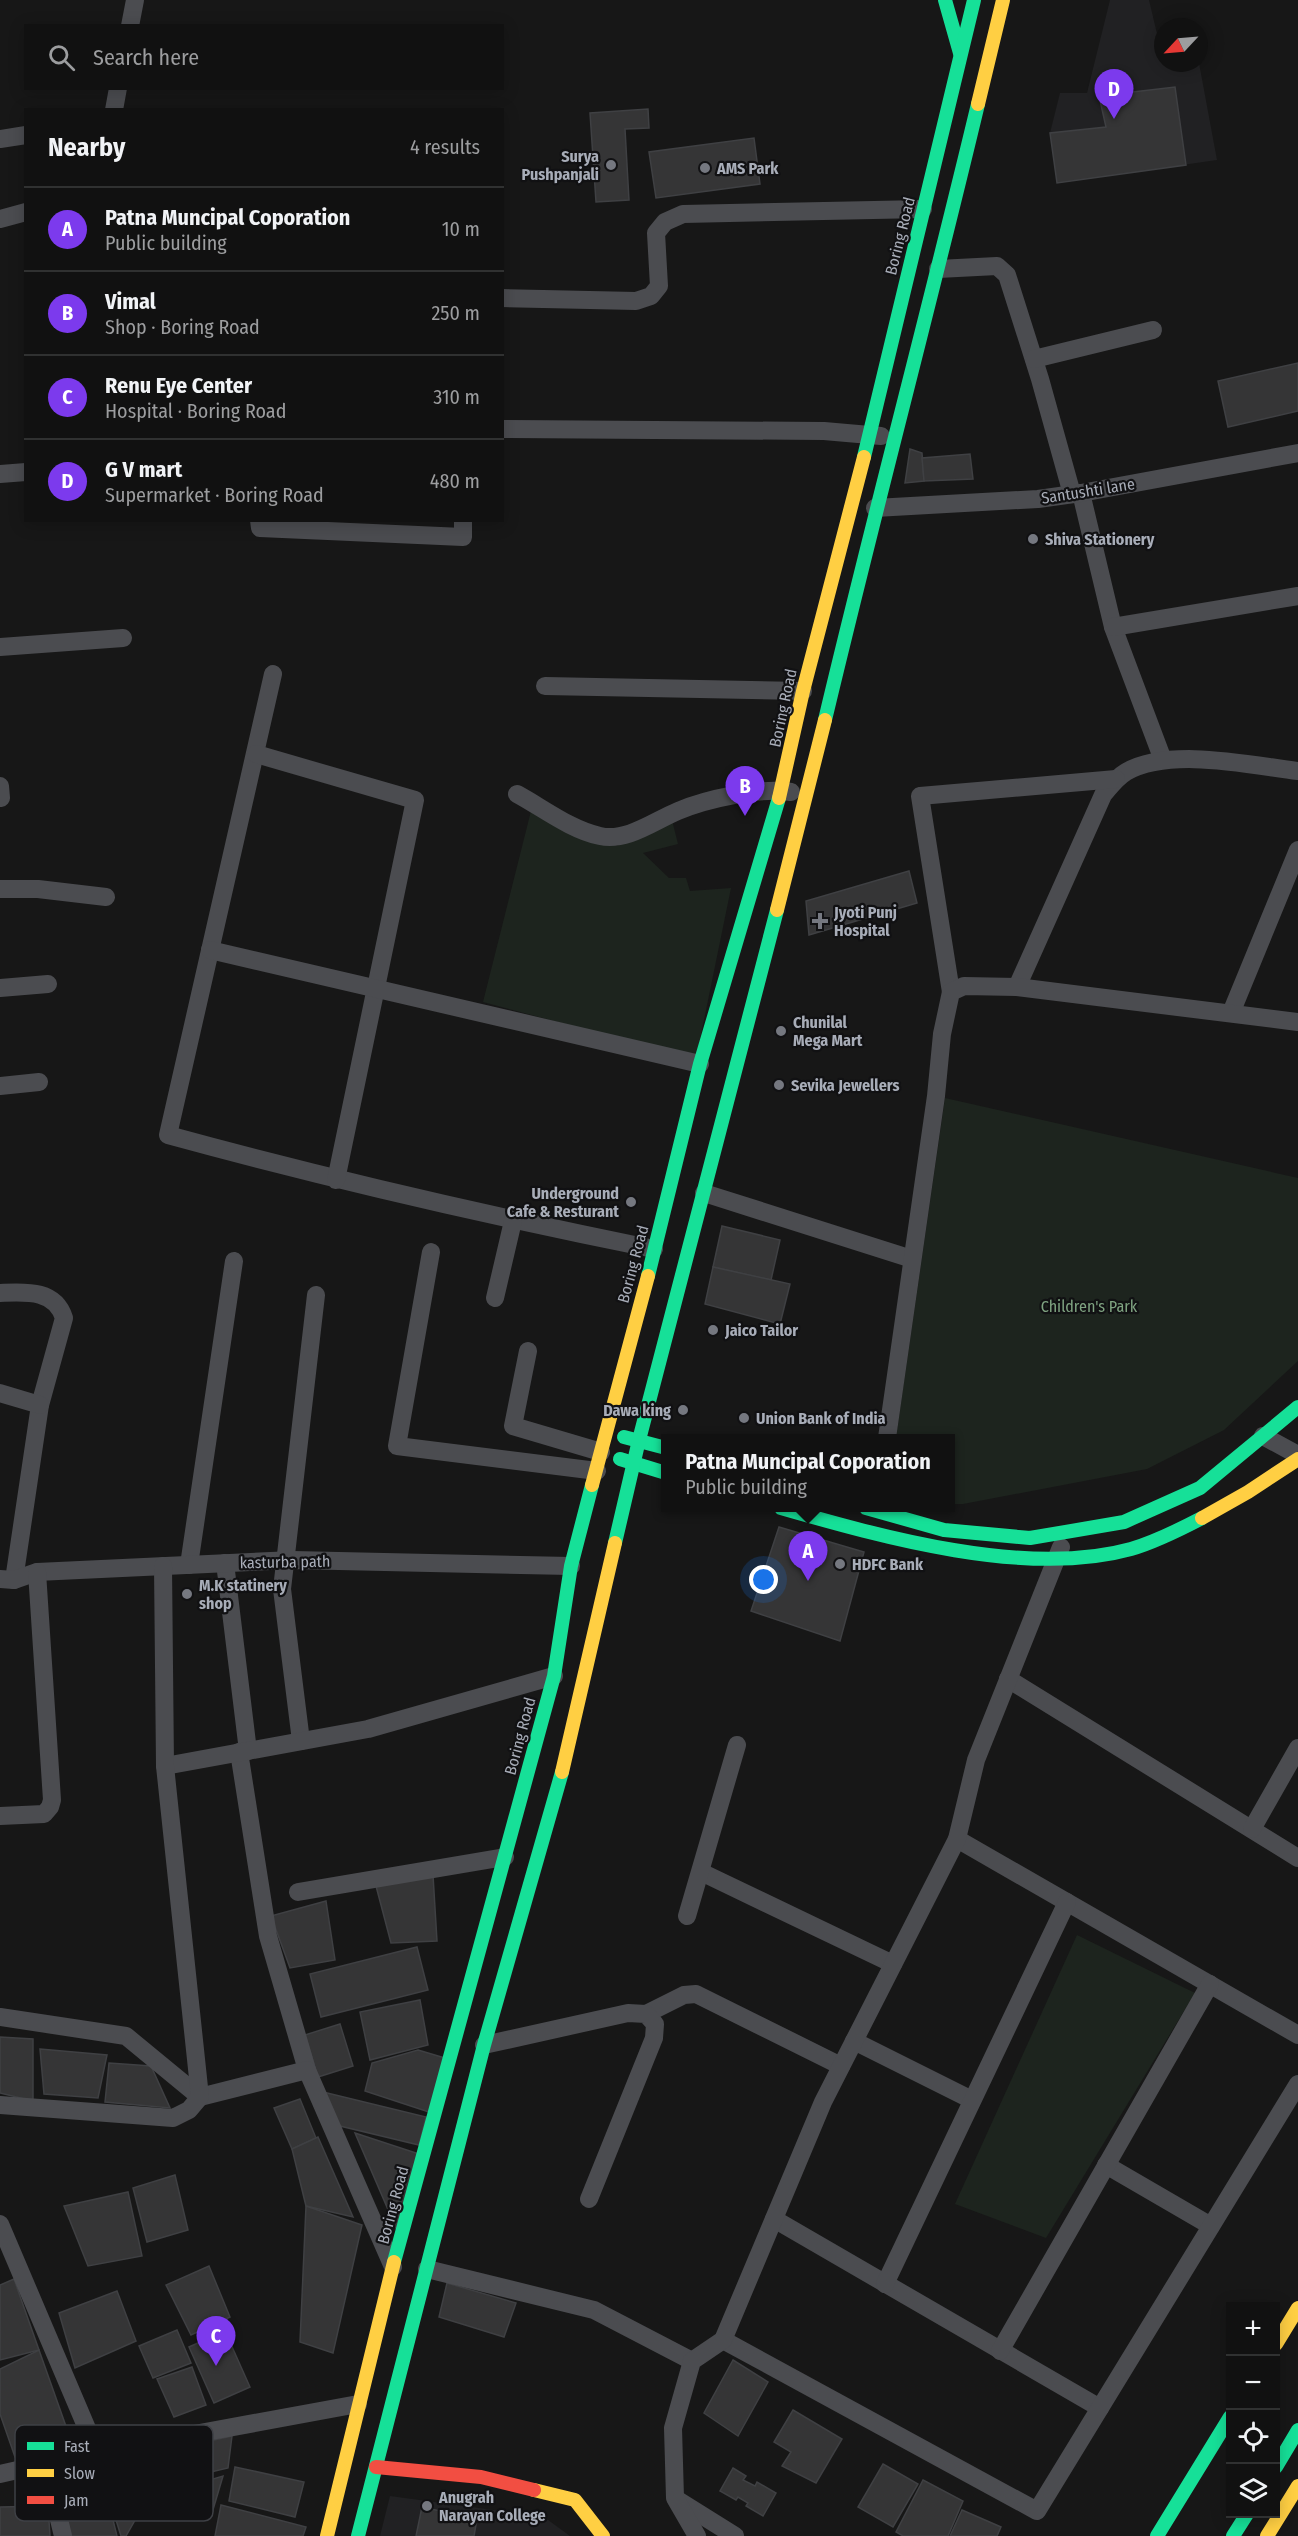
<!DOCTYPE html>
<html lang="en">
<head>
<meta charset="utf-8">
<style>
  :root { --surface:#111; --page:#1a1a1a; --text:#f1f3f6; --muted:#9c9d9f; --line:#303131; --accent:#7c3aed }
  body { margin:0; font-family:"Fira Sans Condensed",sans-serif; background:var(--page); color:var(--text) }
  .controls { position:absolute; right:18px; bottom:18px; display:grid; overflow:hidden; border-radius:0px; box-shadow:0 3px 15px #0003 }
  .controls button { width:54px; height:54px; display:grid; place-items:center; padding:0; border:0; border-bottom:2px solid var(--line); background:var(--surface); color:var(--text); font:30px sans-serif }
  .compass { position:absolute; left:1154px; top:18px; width:54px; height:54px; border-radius:50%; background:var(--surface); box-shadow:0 3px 15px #0003; rotate:244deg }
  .you { position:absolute; left:764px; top:1580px; width:21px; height:21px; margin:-15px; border:4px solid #fff; border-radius:50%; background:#1a73e8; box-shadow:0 0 0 9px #1a73e833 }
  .badge { display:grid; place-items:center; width:39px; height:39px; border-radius:50%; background:var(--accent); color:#fff; font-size:20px; font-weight:700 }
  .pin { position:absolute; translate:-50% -50px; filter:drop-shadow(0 2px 3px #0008) }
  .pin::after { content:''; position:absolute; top:32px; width:21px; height:18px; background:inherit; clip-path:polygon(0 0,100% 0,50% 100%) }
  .popup { position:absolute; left:661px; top:1434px; width:294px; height:78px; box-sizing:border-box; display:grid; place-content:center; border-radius:0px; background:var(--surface); filter:drop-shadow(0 2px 4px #0005); font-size:20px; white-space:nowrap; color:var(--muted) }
  .popup b { font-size:22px; color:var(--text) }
  .popup::after { content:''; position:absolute; left:50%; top:100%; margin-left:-12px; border:12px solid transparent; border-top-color:var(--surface) }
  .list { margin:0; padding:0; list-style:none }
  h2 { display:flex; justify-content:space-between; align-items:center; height:78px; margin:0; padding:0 24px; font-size:26px }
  h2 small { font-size:20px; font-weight:400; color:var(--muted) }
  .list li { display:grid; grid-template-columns:39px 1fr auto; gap:18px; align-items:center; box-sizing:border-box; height:84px; padding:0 24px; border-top:2px solid var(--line) }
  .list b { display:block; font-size:22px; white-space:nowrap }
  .list p { margin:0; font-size:20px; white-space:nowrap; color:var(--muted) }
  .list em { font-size:20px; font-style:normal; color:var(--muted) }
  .icon { flex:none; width:33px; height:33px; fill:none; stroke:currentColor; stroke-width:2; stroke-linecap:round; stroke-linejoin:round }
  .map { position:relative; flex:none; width:1298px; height:2536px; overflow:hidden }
  .search { position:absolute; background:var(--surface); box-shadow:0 3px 15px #0003; left:24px; top:24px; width:480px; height:66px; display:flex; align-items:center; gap:15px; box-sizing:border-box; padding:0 21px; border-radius:0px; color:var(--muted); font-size:22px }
  .panel { position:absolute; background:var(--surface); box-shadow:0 3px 15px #0003; left:24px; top:108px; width:480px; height:414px; border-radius:0px }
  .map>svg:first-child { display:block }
  .built { fill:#212123 }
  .green { fill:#1d241e }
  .building { fill:#353536; stroke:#3f4043; stroke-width:1.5 }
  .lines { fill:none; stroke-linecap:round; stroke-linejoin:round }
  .street { stroke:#4b4c50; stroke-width:18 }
  .fast { stroke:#16e098; stroke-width:14 }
  .slow { stroke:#ffcf43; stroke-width:14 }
  .jam { stroke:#f24e42; stroke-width:14 }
  .poi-dot { fill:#757880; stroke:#111113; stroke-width:2 }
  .labels { text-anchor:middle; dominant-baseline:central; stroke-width:4.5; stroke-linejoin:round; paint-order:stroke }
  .poi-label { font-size:16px; font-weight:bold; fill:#a8adb8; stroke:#111113; text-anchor:start }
  .street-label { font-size:16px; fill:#a8adb8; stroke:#111113 }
  .park-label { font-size:16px; fill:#7fa381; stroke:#111113 }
  .key { fill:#111113; stroke:#3e4045; stroke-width:1.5 }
  .key-label { font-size:16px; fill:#a8adb8 }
</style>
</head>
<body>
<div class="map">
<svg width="1298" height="2536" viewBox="0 0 1298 2536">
  <rect width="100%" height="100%" fill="#171717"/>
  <g class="built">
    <polygon points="1110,0 1149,0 1158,38 1163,37 1163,63 1199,63 1217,160 1057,183 1050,133 1060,93 1087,93"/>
    <polygon points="390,2496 544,2517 570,2536 380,2536"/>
  </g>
  <g class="green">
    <polygon points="532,807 580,835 617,846 672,820 678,844 643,853 669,878 686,878 690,891 731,888 696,1059 483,1002"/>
    <polygon points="945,1098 1298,1178 1298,1361 1224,1430 1147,1469 963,1504 951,1504 950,1438 896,1438"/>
    <polygon points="1077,1935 1195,1993 1046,2238 955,2204"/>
  </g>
  <g class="building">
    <polygon points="1175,87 1186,165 1057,183 1050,133 1106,127 1099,96"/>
    <polygon points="648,109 649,128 625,129 629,200 596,202 590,113"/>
    <polygon points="754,138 760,184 656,198 649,152"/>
    <polygon points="1298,363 1298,411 1228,427 1218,381"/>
    <polygon points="910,449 922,453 924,481 905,483"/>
    <polygon points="970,454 973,479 924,481 922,458"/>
    <polygon points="909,871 917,903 809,935 806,901"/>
    <polygon points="722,1226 780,1240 771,1280 713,1267"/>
    <polygon points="713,1267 790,1284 780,1324 705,1304"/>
    <polygon points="779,1527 864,1552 840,1641 751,1611"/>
    <polygon points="433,1875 437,1941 391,1943 376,1886"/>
    <polygon points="326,1901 335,1960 290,1968 271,1916"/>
    <polygon points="417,1947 428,1990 321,2017 310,1974"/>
    <polygon points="420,2000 428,2045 370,2060 360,2012"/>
    <polygon points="340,2024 353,2066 318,2077 305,2035"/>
    <polygon points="0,2037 33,2039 33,2101 0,2093"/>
    <polygon points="40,2049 107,2055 98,2098 44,2094"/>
    <polygon points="418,2050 445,2058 429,2112 365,2091 372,2063"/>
    <polygon points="109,2063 151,2066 170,2108 105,2102"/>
    <polygon points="319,2091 426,2117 419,2145 340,2126"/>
    <polygon points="300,2099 316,2138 292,2149 274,2108"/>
    <polygon points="355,2133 419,2154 396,2228"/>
    <polygon points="318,2137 353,2217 306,2206 292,2149"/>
    <polygon points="175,2175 188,2230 147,2242 133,2188"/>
    <polygon points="128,2192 142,2256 88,2266 64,2206"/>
    <polygon points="306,2206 362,2225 333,2353 300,2342"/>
    <polygon points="209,2266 230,2317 191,2335 166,2285"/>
    <polygon points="14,2279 39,2350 0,2360 0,2285"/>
    <polygon points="447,2283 516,2303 504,2337 439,2317"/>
    <polygon points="117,2291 136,2341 75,2368 59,2313"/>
    <polygon points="177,2330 191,2363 153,2378 139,2346"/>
    <polygon points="225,2331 250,2387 214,2403 189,2347"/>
    <polygon points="39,2350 74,2449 15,2457 0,2414 0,2369"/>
    <polygon points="733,2360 768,2382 738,2436 704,2413"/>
    <polygon points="192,2367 206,2405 174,2417 157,2379"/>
    <polygon points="793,2410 842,2439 816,2483 782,2466 791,2452 774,2442"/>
    <polygon points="232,2436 228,2468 156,2485 146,2455"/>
    <polygon points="141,2454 147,2489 109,2499 103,2466"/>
    <polygon points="883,2464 918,2484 893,2527 858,2507"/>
    <polygon points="235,2467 304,2482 295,2517 229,2501"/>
    <polygon points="100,2468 117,2536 70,2536 53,2472"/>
    <polygon points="733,2468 746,2476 743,2480 755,2486 757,2482 776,2493 763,2516 746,2506 748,2503 738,2497 736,2500 720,2491"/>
    <polygon points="223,2476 212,2513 152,2497"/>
    <polygon points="923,2480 963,2501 948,2536 903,2536 896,2532"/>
    <polygon points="150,2494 126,2536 121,2536 111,2504"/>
    <polygon points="221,2505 306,2527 303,2536 215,2536"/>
    <polygon points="48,2506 50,2536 0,2536 0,2507"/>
    <polygon points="422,2507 477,2519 474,2536 416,2536"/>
    <polygon points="962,2510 1001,2527 997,2536 950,2536"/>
  </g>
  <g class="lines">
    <g class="street">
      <polyline points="130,26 135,0"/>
      <polyline points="114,110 118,88"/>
      <polyline points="0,139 26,135"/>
      <polyline points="0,219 26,212"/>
      <polyline points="938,269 997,266 1007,275 1040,379 1072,494"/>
      <polyline points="502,298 636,301 651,296 659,286 656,233 665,222 683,214 923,209"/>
      <polyline points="1034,359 1153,330"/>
      <polyline points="502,429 824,431 881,436"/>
      <polyline points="0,474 26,472"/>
      <polyline points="1081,493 1113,627 1163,760"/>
      <polyline points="875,508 1038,499 1081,493 1298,453"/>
      <polyline points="259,520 260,528 463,537 463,520"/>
      <polyline points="1113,627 1298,596"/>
      <polyline points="0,647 123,638"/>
      <path d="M273,674l-105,461c161,44 322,81 486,114"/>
      <polyline points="545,686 803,691"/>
      <polyline points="256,754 415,800 336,1180"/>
      <polyline points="0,786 1,798"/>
      <path d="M517,794c26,14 54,36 83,42 27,6 54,-15 78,-25 28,-12 83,-24 113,-19"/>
      <polyline points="0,889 38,889 106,897"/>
      <polyline points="210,950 700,1064"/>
      <path d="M1017,987l86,-192c7,-8 13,-17 23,-23 44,-25 123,-7 172,-1"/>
      <polyline points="0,988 48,984"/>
      <polyline points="951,992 920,796 1116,779"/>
      <polyline points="1231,1013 1298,850"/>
      <polyline points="0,1086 39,1082"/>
      <polyline points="704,1193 912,1259"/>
      <polyline points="431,1252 397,1446 597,1471"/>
      <path d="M0,1293c25,-1 55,-4 64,25l-24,87 -26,175"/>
      <polyline points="495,1298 513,1221"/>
      <polyline points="528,1351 513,1426 601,1452"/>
      <polyline points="0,1393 40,1405"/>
      <polyline points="1263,1436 1298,1455"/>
      <polyline points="887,1438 936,1096 942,1034 951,992 964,986 1017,987 1298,1022"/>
      <polyline points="225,1563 248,1751"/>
      <polyline points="189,1565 234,1261"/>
      <polyline points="0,1579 14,1580 37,1572 293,1560 571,1566"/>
      <polyline points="1008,1679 1298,1858"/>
      <polyline points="301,1741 282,1589 316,1295"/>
      <polyline points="239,1752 268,1936 307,2070"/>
      <polyline points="165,1766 368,1729 554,1676"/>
      <polyline points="0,1816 44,1814 50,1807 52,1800 37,1572"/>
      <polyline points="1252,1829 1298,1748"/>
      <polyline points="957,1839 1298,2035"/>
      <polyline points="701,1872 893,1964"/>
      <polyline points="298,1892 505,1857"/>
      <polyline points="687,1916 737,1745"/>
      <polyline points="646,2014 684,1995 696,1994 841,2066"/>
      <polyline points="0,2017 126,2036 200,2097 307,2070 393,2267"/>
      <polyline points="854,2041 972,2100"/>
      <polyline points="484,2045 628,2013 646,2014 655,2024 654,2038 589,2199"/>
      <polyline points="0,2105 173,2118 189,2110 200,2097 165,1766 163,1566"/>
      <polyline points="1106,2165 1211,2226"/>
      <polyline points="774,2219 1100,2408"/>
      <polyline points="0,2224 97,2452"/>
      <polyline points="427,2269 594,2310 692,2361"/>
      <polyline points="885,2284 1067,1902"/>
      <polyline points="723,2340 1037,2511 1298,2084"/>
      <polyline points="1000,2351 1210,1984"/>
      <polyline points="45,2462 63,2536"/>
      <polyline points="0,2474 97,2452 358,2404"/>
      <polyline points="679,2501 735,2536"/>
      <polyline points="697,2536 675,2498 673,2428 692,2361 723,2340 823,2102 957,1839 976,1760 1061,1547"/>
    </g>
    <g class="fast">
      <polyline points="945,0 960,53"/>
      <polyline points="864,457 974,0"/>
      <path d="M825,720c49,-206 104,-411 153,-616"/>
      <polyline points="648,1276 700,1064 779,798"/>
      <polyline points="624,1437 666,1448"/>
      <polyline points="620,1459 666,1473"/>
      <path d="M781,1508c101,29 246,70 350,41 24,-7 48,-19 71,-31"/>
      <polyline points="866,1508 944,1530 1030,1538 1124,1522 1200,1488 1298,1407"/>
      <polyline points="615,1543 639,1440 777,910"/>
      <polyline points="394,2262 554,1676 571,1566 592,1485"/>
      <polyline points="1276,2467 1298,2430"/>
      <polyline points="358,2536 484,2045 562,1772"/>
      <polyline points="1157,2536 1230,2417"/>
      <polyline points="1233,2536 1247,2514"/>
    </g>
    <g class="slow">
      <polyline points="978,104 1003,0"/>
      <polyline points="779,798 803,691 864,457"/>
      <polyline points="777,910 825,720"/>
      <polyline points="592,1485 648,1276"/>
      <polyline points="1202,1518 1248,1492 1298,1459"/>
      <polyline points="562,1772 615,1543"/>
      <polyline points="1276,2344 1298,2308"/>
      <polyline points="534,2490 575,2500 603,2536"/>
      <polyline points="327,2536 394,2262"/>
      <polyline points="1267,2536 1298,2486"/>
    </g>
    <polyline class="jam" points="376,2467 481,2477 534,2490"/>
  </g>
  <g class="poi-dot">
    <circle cx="611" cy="165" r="6"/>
    <circle cx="705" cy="168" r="6"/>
    <circle cx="1033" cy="539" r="6"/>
    <path d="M817 912h6v6h6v6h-6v6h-6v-6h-6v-6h6z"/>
    <circle cx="781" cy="1031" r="6"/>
    <circle cx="779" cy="1085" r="6"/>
    <circle cx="631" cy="1202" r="6"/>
    <circle cx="713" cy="1330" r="6"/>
    <circle cx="683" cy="1410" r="6"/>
    <circle cx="744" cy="1418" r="6"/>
    <circle cx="840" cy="1564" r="6"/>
    <circle cx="187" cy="1594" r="6"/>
    <circle cx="427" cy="2506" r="6"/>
  </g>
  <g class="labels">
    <g class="poi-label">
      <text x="599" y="156" text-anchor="end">Surya<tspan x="599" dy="18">Pushpanjali</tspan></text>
      <text x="717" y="168">AMS Park</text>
      <text x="1045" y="539">Shiva Stationery</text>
      <text x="834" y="912">Jyoti Punj<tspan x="834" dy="18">Hospital</tspan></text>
      <text x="793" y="1022">Chunilal<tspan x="793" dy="18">Mega Mart</tspan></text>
      <text x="791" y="1085">Sevika Jewellers</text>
      <text x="619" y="1193" text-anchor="end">Underground<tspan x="619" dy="18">Cafe &amp; Resturant</tspan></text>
      <text x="725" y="1330">Jaico Tailor</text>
      <text x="671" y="1410" text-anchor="end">Dawa king</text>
      <text x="756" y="1418">Union Bank of India</text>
      <text x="852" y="1564">HDFC Bank</text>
      <text x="199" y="1585">M.K statinery<tspan x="199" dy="18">shop</tspan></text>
      <text x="439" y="2497">Anugrah<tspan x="439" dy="18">Narayan College</tspan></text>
    </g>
    <g class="street-label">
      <text transform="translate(900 236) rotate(-76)">Boring Road</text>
      <text transform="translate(1088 491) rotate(-9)">Santushti lane</text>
      <text transform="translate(783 708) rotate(-78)">Boring Road</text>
      <text transform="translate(633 1264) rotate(-75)">Boring Road</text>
      <text transform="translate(285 1562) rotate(-1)">kasturba path</text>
      <text transform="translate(520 1736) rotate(-75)">Boring Road</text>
      <text transform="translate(393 2205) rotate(-75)">Boring Road</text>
    </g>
    <g class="park-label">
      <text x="1089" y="1306">Children's Park</text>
    </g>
  </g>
  <rect x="15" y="2425" width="198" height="96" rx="9" class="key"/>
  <rect x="27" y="2442" width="27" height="8" fill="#16e098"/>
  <rect x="27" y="2469" width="27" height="8" fill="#ffcf43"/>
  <rect x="27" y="2496" width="27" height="8" fill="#f24e42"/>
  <g class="key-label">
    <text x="64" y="2452">Fast</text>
    <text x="64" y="2479">Slow</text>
    <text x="64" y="2506">Jam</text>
  </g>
</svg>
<div class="controls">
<button>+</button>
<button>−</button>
<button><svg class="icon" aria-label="locate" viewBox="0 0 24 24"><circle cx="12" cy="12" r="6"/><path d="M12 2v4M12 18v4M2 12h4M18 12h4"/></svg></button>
<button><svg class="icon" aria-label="layers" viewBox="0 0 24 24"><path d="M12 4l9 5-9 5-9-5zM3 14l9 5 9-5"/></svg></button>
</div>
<svg class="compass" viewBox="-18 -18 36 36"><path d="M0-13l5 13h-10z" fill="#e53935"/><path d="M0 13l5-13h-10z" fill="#9c9d9f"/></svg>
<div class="you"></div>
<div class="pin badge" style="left:808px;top:1581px">A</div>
<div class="popup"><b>Patna Muncipal Coporation</b>Public building</div>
<div class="pin badge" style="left:745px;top:816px">B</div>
<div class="pin badge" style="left:216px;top:2366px">C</div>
<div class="pin badge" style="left:1114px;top:119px">D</div>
<div class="search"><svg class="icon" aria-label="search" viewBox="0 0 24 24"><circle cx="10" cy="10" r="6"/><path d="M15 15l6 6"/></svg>Search here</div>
<section class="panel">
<h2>Nearby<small>4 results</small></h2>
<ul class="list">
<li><span class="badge">A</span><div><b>Patna Muncipal Coporation</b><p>Public building</p></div><em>10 m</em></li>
<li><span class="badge">B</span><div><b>Vimal</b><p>Shop · Boring Road</p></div><em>250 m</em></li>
<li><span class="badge">C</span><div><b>Renu Eye Center</b><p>Hospital · Boring Road</p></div><em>310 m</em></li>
<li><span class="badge">D</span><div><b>G V mart</b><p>Supermarket · Boring Road</p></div><em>480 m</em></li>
</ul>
</section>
</div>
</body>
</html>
